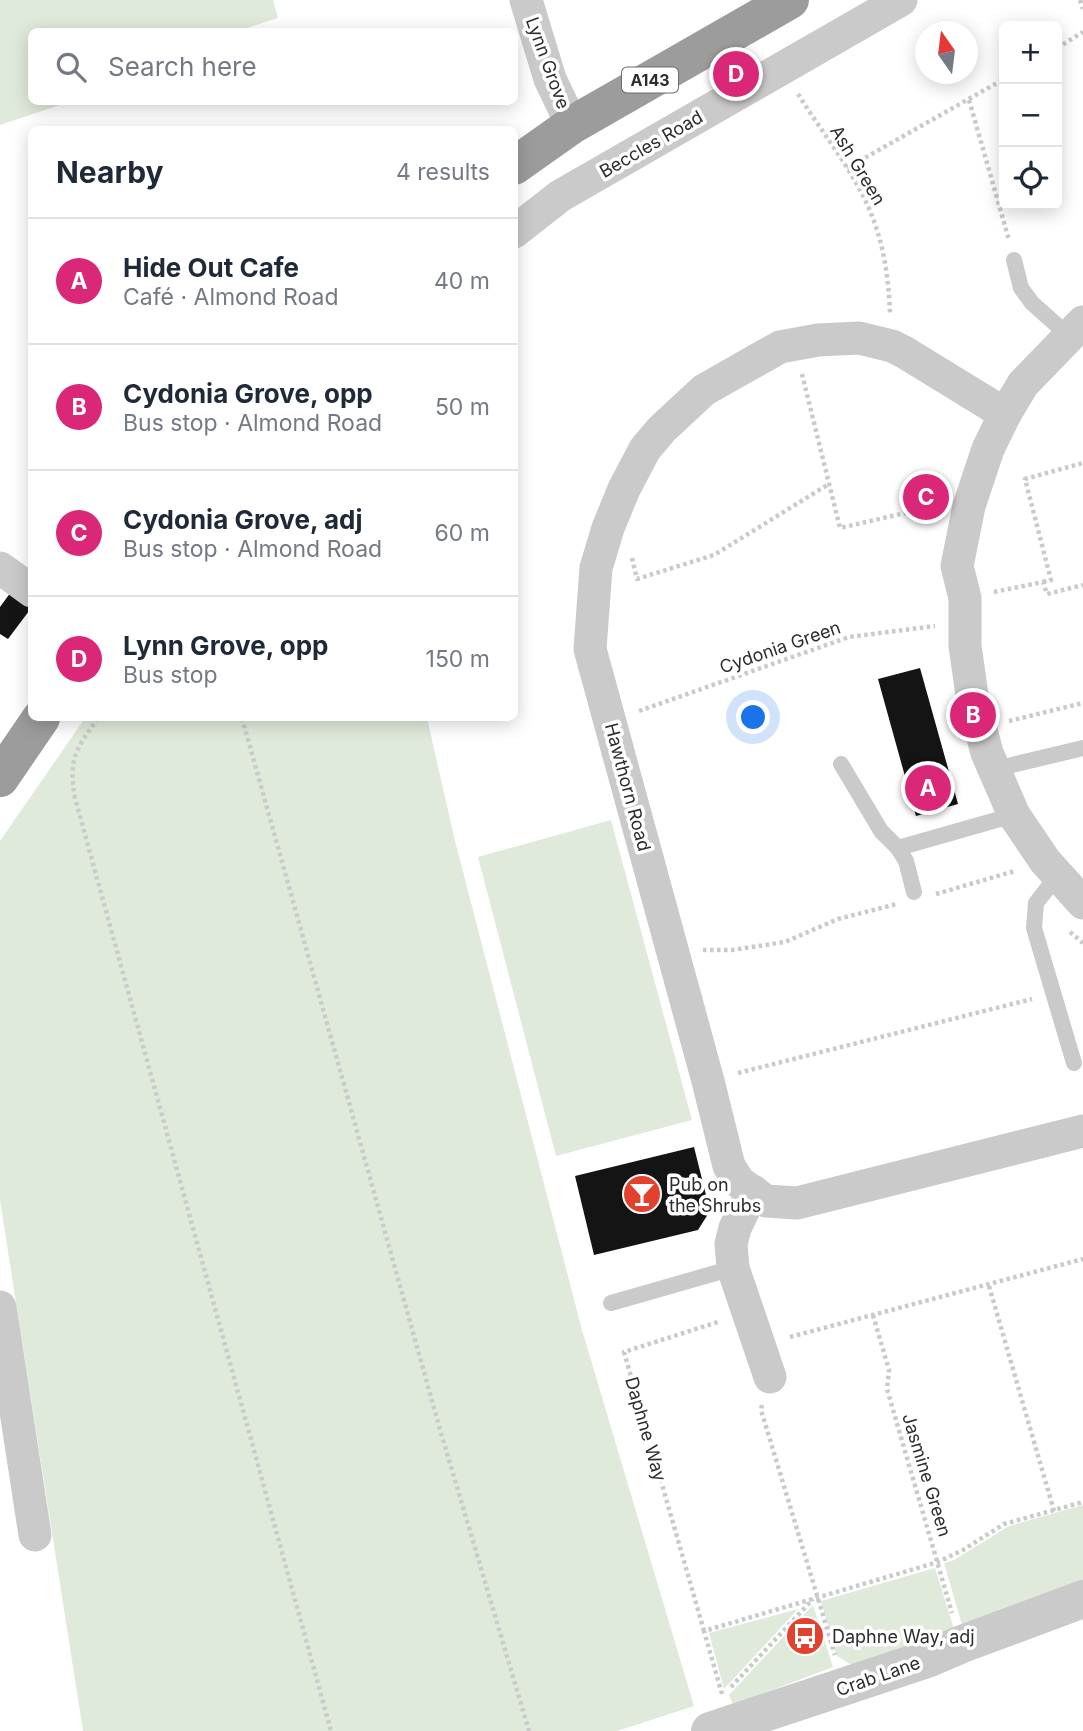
<!DOCTYPE html>
<html lang="en">
<head>
<meta charset="utf-8">
<style>
  :root { --surface:#fff; --page:#f6f6f7; --text:#1f2937; --muted:#747a83; --line:#e0e1e3; --accent:#db2777 }
  body { margin:0; font-family:Inter,sans-serif; background:var(--page); color:var(--text) }
  .controls { position:absolute; right:21px; top:21px; display:grid; overflow:hidden; border-radius:10px; box-shadow:0 4px 18px #0003 }
  .controls button { width:63px; height:63px; display:grid; place-items:center; padding:0; border:0; border-bottom:2px solid var(--line); background:var(--surface); color:var(--text); font:35px sans-serif }
  .compass { position:absolute; left:915px; top:21px; width:63px; height:63px; border-radius:50%; background:var(--surface); box-shadow:0 4px 18px #0003; rotate:346deg }
  .you { position:absolute; left:754px; top:718px; width:24px; height:24px; margin:-18px; border:5px solid #fff; border-radius:50%; background:#1a73e8; box-shadow:0 0 0 10px #1a73e833 }
  .badge { display:grid; place-items:center; width:46px; height:46px; border-radius:50%; background:var(--accent); color:#fff; font-size:23px; font-weight:700 }
  .pin { position:absolute; translate:-50% -50%; border:4px solid #fff; box-shadow:0 2px 7px #0006 }
  .list { margin:0; padding:0; list-style:none }
  h2 { display:flex; justify-content:space-between; align-items:center; height:91px; margin:0; padding:0 28px; font-size:30px }
  h2 small { font-size:23px; font-weight:400; color:var(--muted) }
  .list li { display:grid; grid-template-columns:46px 1fr auto; gap:21px; align-items:center; box-sizing:border-box; height:126px; padding:0 28px; border-top:2px solid var(--line) }
  .list b { display:block; font-size:26px; white-space:nowrap }
  .list p { margin:0; font-size:23px; white-space:nowrap; color:var(--muted) }
  .list em { font-size:23px; font-style:normal; color:var(--muted) }
  .icon { flex:none; width:38px; height:38px; fill:none; stroke:currentColor; stroke-width:2; stroke-linecap:round; stroke-linejoin:round }
  .map { position:relative; flex:none; width:1083px; height:1731px; overflow:hidden }
  .search { position:absolute; background:var(--surface); box-shadow:0 4px 18px #0003; left:28px; top:28px; width:490px; height:77px; display:flex; align-items:center; gap:18px; box-sizing:border-box; padding:0 24px; border-radius:10px; color:var(--muted); font-size:26px }
  .panel { position:absolute; background:var(--surface); box-shadow:0 4px 18px #0003; left:28px; top:126px; width:490px; height:595px; border-radius:10px }
  .map>svg:first-child { display:block }
  .green { fill:#e0eada }
  .building { fill:#141414 }
  .lines { fill:none; stroke-linecap:round; stroke-linejoin:round }
  .path { stroke:#cacaca; stroke-width:4.5; stroke-dasharray:3.5 3.5; stroke-linecap:butt }
  .service { stroke:#cacaca; stroke-width:16 }
  .minor { stroke:#cacaca; stroke-width:33 }
  .tertiary { stroke:#cacaca; stroke-width:38 }
  .trunk { stroke:#9c9c9c; stroke-width:38 }
  .labels { text-anchor:middle; dominant-baseline:central; stroke-width:7; stroke-linejoin:round; paint-order:stroke }
  .shield { fill:#fff; stroke:#6c6c6c; stroke-width:2 }
  .shield-label { font-size:16px; font-weight:bold; fill:#2d2d2d }
  .street-label { font-size:18px; fill:#2d2d2d; stroke:#fff }
  .poi-label { font-size:18px; fill:#2d2d2d; stroke:#fff; text-anchor:start }
</style>
</head>
<body>
<div class="map">
<svg width="1083" height="1731" viewBox="0 0 1083 1731">
  <rect width="100%" height="100%" fill="#fff"/>
  <g class="green">
    <polygon points="0,0 273,0 278,18 247,28 248,31 32,32 32,102 69,102 0,125"/>
    <polygon points="85,718 427,718 455,841 582,1330 694,1706 617,1731 83,1731 0,1200 0,841"/>
    <polygon points="611,820 692,1120 556,1156 478,857"/>
    <polygon points="1083,1505 1083,1582 962,1625 944,1563 954,1560 1009,1526"/>
    <polygon points="935,1568 954,1629 855,1667 837,1656 821,1601"/>
    <polygon points="813,1605 833,1667 733,1705 729,1695"/>
    <polygon points="798,1609 724,1689 709,1633"/>
  </g>
  <g class="building">
    <polygon points="16,585 32,607 8,639 0,634 0,607"/>
    <polygon points="920,668 958,804 916,816 878,679"/>
    <polygon points="694,1147 710,1211 698,1230 594,1255 575,1176"/>
  </g>
  <g class="lines">
    <g class="path">
      <polyline points="1080,0 1083,9"/>
      <polyline points="1057,48 1083,32"/>
      <path d="M798,94c26,42 61,83 77,130 10,29 14,59 15,90"/>
      <polyline points="969,100 1009,240"/>
      <polyline points="847,168 1004,79"/>
      <polyline points="802,374 840,528 940,505"/>
      <polyline points="632,558 637,579 714,555 829,484"/>
      <polyline points="1043,582 1051,580 1025,479 1083,463"/>
      <polyline points="994,592 1043,582 1047,594 1083,585"/>
      <polyline points="639,711 849,637 935,626"/>
      <path d="M98,718c-22,31 -30,41 -23,80l256,933"/>
      <polyline points="242,718 439,1426 529,1731"/>
      <polyline points="1009,721 1083,703"/>
      <polyline points="936,894 1015,871"/>
      <polyline points="1070,932 1083,943"/>
      <polyline points="703,950 732,950 785,942 838,919 897,904"/>
      <polyline points="738,1073 1032,999"/>
      <polyline points="989,1286 1054,1511"/>
      <polyline points="873,1315 889,1370 887,1389 952,1613"/>
      <polyline points="790,1337 1083,1259"/>
      <polyline points="762,1405 761,1410 835,1655"/>
      <polyline points="704,1631 624,1352 721,1321"/>
      <polyline points="731,1687 813,1599"/>
      <polyline points="722,1694 704,1631 938,1562 963,1550 1004,1524 1083,1502"/>
    </g>
    <g class="service">
      <polyline points="1014,260 1021,288 1032,303 1069,336"/>
      <polyline points="841,764 881,831 898,848 906,861 914,892"/>
      <polyline points="996,772 1008,766 1083,748"/>
      <polyline points="898,848 1014,815"/>
      <polyline points="1058,875 1036,903 1034,928 1074,1063"/>
      <polyline points="611,1303 733,1268"/>
    </g>
    <g class="minor">
      <polyline points="526,0 550,79 572,125"/>
      <polyline points="514,232 560,196 901,0"/>
      <polyline points="1083,322 1023,384 1005,414 988,449 969,506 957,566 965,598 965,646 972,695 987,753 1014,815 1045,861 1083,903"/>
      <polyline points="1005,414 904,352 892,346 859,338 818,340 780,347 704,390 662,429 645,449 624,489 608,528 596,568 590,649 708,1081 729,1166 739,1182 766,1201 797,1203 1083,1131"/>
      <polyline points="0,568 32,591"/>
      <polyline points="753,1191 735,1228 731,1244 733,1268 770,1377"/>
      <polyline points="0,1307 35,1535"/>
    </g>
    <polyline class="tertiary" points="710,1731 927,1659 962,1644 1083,1599"/>
    <g class="trunk">
      <polyline points="514,166 572,125 790,0"/>
      <polyline points="0,778 41,718"/>
    </g>
  </g>
  <defs>
    <symbol id="bar-disc" viewBox="-11 -11 22 22"><circle r="9.5" fill="#e4402e" stroke="#fff"/><path d="M-6-5H6L.8 .8V4.5H3.5V6h-7V4.5H-.8V.8Z" fill="#fff"/></symbol>
    <symbol id="bus-disc" viewBox="-11 -11 22 22"><circle r="9.5" fill="#e4402e" stroke="#fff"/><path d="M-5-6H5V4H4V6H2V4H-2V6H-4V4H-5ZM-3.5-4V0h7V-4ZM-3.5 1.2v1.5H-2V1.2ZM2 1.2v1.5H3.5V1.2Z" fill="#fff"/></symbol>
  </defs>
  <g fill-rule="evenodd">
    <use href="#bar-disc" x="620" y="1172" width="44" height="44"/>
    <use href="#bus-disc" x="783" y="1614" width="44" height="44"/>
  </g>
  <g class="labels">
    <rect class="shield" x="622" y="67.5" width="56" height="25" rx="5"/>
    <g class="shield-label">
      <text x="650" y="80">A143</text>
    </g>
    <g class="street-label">
      <text transform="translate(548 63) rotate(70)">Lynn Grove</text>
      <text transform="translate(651 144) rotate(-30)">Beccles Road</text>
      <text transform="translate(858 165) rotate(59)">Ash Green</text>
      <text transform="translate(780 647) rotate(-19)">Cydonia Green</text>
      <text transform="translate(628 787) rotate(75)">Hawthorn Road</text>
      <text transform="translate(646 1429) rotate(74)">Daphne Way</text>
      <text transform="translate(927 1475) rotate(73)">Jasmine Green</text>
      <text transform="translate(878 1676) rotate(-19)">Crab Lane</text>
    </g>
    <g class="poi-label">
      <text x="669" y="1184">Pub on<tspan x="669" dy="21">the Shrubs</tspan></text>
      <text x="832" y="1636">Daphne Way, adj</text>
    </g>
  </g>
</svg>
<div class="controls">
<button>+</button>
<button>−</button>
<button><svg class="icon" aria-label="locate" viewBox="0 0 24 24"><circle cx="12" cy="12" r="6"/><path d="M12 2v4M12 18v4M2 12h4M18 12h4"/></svg></button>
</div>
<svg class="compass" viewBox="-18 -18 36 36"><path d="M0-13l5 13h-10z" fill="#e53935"/><path d="M0 13l5-13h-10z" fill="#747a83"/></svg>
<div class="you"></div>
<div class="pin badge" style="left:928px;top:788px">A</div>
<div class="pin badge" style="left:973px;top:715px">B</div>
<div class="pin badge" style="left:926px;top:497px">C</div>
<div class="pin badge" style="left:736px;top:74px">D</div>
<div class="search"><svg class="icon" aria-label="search" viewBox="0 0 24 24"><circle cx="10" cy="10" r="6"/><path d="M15 15l6 6"/></svg>Search here</div>
<section class="panel">
<h2>Nearby<small>4 results</small></h2>
<ul class="list">
<li><span class="badge">A</span><div><b>Hide Out Cafe</b><p>Café · Almond Road</p></div><em>40 m</em></li>
<li><span class="badge">B</span><div><b>Cydonia Grove, opp</b><p>Bus stop · Almond Road</p></div><em>50 m</em></li>
<li><span class="badge">C</span><div><b>Cydonia Grove, adj</b><p>Bus stop · Almond Road</p></div><em>60 m</em></li>
<li><span class="badge">D</span><div><b>Lynn Grove, opp</b><p>Bus stop</p></div><em>150 m</em></li>
</ul>
</section>
</div>
</body>
</html>
